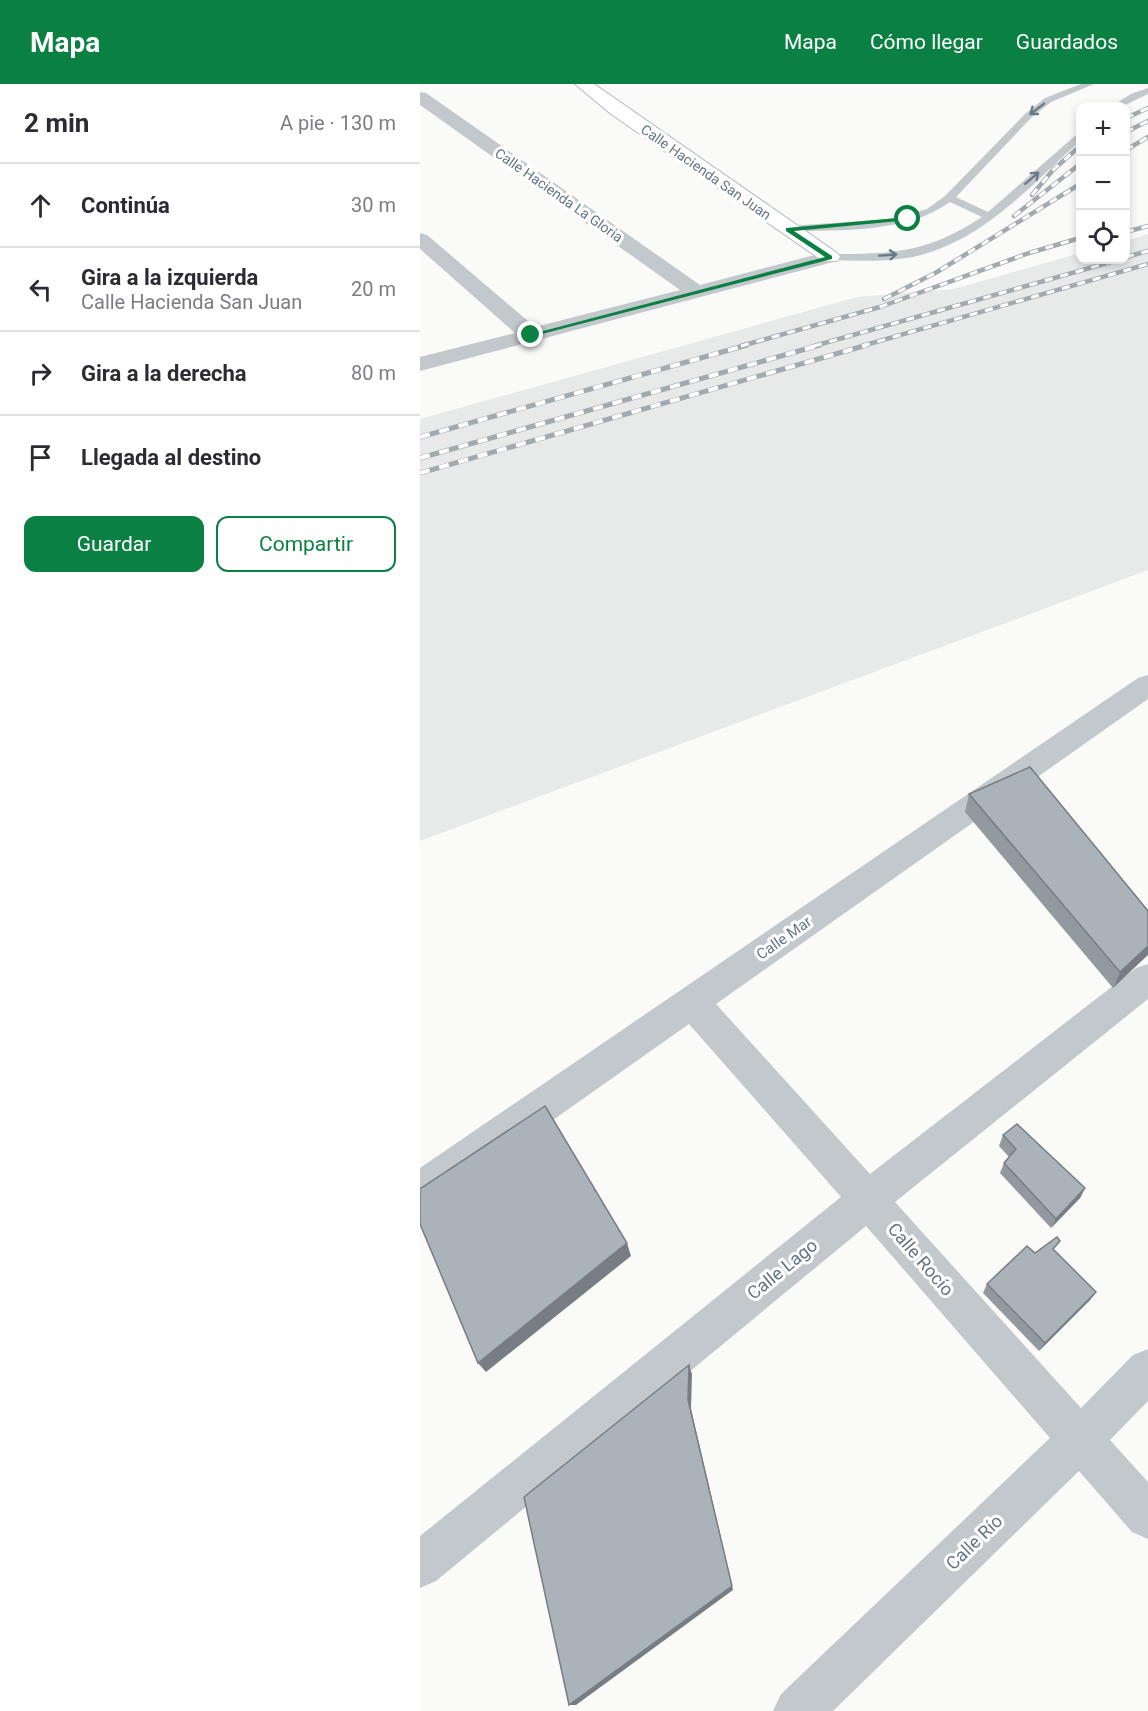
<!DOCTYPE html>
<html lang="es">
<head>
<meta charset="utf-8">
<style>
  :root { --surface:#fff; --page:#f7f7f7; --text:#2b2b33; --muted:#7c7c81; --line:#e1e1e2; --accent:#0b8043 }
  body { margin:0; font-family:Roboto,sans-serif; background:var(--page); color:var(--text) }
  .controls { position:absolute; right:18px; top:18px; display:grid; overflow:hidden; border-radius:12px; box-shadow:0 3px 9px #0003 }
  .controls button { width:54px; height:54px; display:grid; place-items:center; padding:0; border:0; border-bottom:2px solid var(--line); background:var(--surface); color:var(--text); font:30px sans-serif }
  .stop { position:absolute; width:18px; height:18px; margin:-14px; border:4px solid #0b8043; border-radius:50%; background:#fff }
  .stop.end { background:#0b8043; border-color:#fff; box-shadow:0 2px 6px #0008 }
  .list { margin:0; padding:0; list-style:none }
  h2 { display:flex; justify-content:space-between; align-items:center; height:78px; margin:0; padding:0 24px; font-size:26px }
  h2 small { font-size:20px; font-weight:400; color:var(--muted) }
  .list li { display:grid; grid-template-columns:39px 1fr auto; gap:18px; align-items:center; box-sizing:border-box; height:84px; padding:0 24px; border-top:2px solid var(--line) }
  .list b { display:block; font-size:22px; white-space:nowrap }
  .list p { margin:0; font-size:20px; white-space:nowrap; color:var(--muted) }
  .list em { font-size:20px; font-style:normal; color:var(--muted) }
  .actions { display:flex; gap:12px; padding:18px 24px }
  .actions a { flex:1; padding:14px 0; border:2px solid var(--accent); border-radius:12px; text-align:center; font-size:21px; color:var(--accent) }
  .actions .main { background:var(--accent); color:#fff }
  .icon { flex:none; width:33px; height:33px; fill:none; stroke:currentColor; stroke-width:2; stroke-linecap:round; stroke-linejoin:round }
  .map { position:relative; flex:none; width:728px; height:1627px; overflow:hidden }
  header { display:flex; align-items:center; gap:36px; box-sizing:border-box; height:84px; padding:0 30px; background:var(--accent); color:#fff }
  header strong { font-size:28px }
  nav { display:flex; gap:33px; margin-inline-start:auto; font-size:21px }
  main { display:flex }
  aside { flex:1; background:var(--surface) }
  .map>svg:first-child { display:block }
  .built { fill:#e8e9e9 }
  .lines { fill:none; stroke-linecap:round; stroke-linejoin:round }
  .secondary-casing { stroke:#b3babf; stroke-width:2 }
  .service { fill:#c3c8cc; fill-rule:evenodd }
  .minor { fill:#c3c8cc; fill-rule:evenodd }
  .secondary { fill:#fff; fill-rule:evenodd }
  .rail-far1-casing { stroke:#a2aab0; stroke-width:4.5 }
  .rail-casing { stroke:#a2aab0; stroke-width:5 }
  .rail-far1 { stroke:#fff; stroke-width:3; stroke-dasharray:8; stroke-linecap:butt }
  .rail { stroke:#fff; stroke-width:4; stroke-dasharray:10; stroke-linecap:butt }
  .wall { fill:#929a9f }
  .shaded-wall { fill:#777d82 }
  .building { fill:#aab3b9; stroke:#777d82; stroke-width:1.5 }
  .oneway { stroke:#6a7a87 }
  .route { fill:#0b8043 }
  .labels { text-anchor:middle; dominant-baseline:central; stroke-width:6; stroke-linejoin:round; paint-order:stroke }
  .far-street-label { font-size:14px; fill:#657683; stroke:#fff }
  .street-label { font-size:15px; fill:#657683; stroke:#fff }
  .near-street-label { font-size:18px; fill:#657683; stroke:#fff }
</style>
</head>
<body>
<header>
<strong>Mapa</strong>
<nav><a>Mapa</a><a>Cómo llegar</a><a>Guardados</a></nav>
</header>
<main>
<aside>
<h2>2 min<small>A pie · 130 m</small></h2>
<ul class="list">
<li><svg class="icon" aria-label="ahead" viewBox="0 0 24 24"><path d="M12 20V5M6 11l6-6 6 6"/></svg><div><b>Continúa</b></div><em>30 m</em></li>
<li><svg class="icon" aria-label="left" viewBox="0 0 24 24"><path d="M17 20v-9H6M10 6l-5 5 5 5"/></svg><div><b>Gira a la izquierda</b><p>Calle Hacienda San Juan</p></div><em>20 m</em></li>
<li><svg class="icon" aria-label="right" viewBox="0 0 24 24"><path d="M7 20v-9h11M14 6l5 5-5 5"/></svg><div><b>Gira a la derecha</b></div><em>80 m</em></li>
<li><svg class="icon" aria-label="arrive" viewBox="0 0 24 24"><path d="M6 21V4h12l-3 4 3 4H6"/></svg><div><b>Llegada al destino</b></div></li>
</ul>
<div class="actions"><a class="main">Guardar</a><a>Compartir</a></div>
</aside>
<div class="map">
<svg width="728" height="1627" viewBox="0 0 728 1627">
  <rect width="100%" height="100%" fill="#fafaf8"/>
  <polygon class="built" points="728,150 728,486 0,757 0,335 437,213 534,205 660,169 660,176 706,176 706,157"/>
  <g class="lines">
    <defs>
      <polygon id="secondary" points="155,0 174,0 417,169 420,173 417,177 403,177 191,30"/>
    </defs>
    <use href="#secondary" class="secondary-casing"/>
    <g class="service">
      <path d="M661,0h13l-43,18 -20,16 -75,79 32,15 89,-78 3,-1v8c-50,45 -98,101 -167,116 -27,5 -56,4 -83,3l-6,-3 6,-3c64,0 97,-1 152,-37l-32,-15c-44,32 -110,27 -162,30l-5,-3 5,-3 103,-7 36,-10 18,-13 80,-82 20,-16z"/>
      <polygon points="728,4 728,10 703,22 692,22 711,10"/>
    </g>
    <g class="minor">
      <polygon points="0,8 6,9 280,201 410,167 417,169 420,173 417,177 0,287 0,273 95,249 0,165 0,149 7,151 115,243 260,206 0,21"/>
      <polygon points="728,591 728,615 296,920 450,1090 716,884 728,880 728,915 475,1118 661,1324 713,1271 728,1265 728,1317 690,1356 728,1398 728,1455 712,1448 659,1387 413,1627 353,1627 361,1610 630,1354 446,1142 16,1497 0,1504 0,1452 421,1113 269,940 14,1120 0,1126 0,1084 718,594"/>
    </g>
    <use href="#secondary" class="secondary"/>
    <defs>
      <g id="rail-far1">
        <polyline points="706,34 728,24"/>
        <polyline points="706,48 728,37"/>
        <polyline points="706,66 728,53"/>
        <polyline points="612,111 633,86 660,62"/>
        <polyline points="594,132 660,80"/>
        <polyline points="706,148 728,142"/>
        <polyline points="706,173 728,167"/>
        <polyline points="464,215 517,188 660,100"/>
        <polyline points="321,262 460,223 609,169 660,154"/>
        <polyline points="394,262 698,176"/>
        <polyline points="442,262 728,180"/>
      </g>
      <g id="rail">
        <polyline points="0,353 327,261"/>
        <polyline points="0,374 400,261"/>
        <polyline points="0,389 447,261"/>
      </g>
    </defs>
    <use href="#rail-far1" class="rail-far1-casing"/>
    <use href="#rail" class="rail-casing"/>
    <use href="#rail-far1" class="rail-far1"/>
    <use href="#rail" class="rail"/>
  </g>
  <g class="wall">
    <polygon points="549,710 728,827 693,904 545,728"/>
    <polygon points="583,1051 665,1104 660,1114 631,1144 580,1089 584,1079 589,1073 579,1062"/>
    <polygon points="634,1166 676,1208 670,1216 619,1267 563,1209 567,1200 615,1169"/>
  </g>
  <g class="shaded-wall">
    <polygon points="728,862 728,871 693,904 700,888"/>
    <polygon points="665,1104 660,1114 631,1144 636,1135"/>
    <polygon points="207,1159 211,1172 66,1288 58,1279"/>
    <polygon points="676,1208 670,1216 619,1267 625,1259"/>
    <polygon points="269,1281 272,1290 271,1325 313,1506 156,1621 149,1621 268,1316"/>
  </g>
  <g class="building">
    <polygon points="610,683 728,827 728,862 700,888 549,710"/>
    <polygon points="125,1022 207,1159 58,1279 0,1140 0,1105"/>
    <polygon points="597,1040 665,1104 636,1135 584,1079 596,1065 583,1051"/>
    <polygon points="637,1153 640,1157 633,1165 676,1208 625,1259 567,1200 607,1162 615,1169"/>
    <polygon points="269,1281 268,1316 312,1502 149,1621 104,1413"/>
  </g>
  <defs><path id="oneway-shaft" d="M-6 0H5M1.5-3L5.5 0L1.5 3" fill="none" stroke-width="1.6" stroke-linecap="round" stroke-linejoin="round" transform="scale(1.5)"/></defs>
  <g class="oneway">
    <use href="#oneway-shaft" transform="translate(617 25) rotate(143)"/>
    <use href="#oneway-shaft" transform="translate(612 94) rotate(-41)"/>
    <use href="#oneway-shaft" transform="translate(468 171) rotate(-4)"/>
  </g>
  <polygon class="route" points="488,133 490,136 374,147 412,172 412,175 114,252 108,251 405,173 366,147 366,144"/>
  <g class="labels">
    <g class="far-street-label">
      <text transform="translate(286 88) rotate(35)">Calle Hacienda San Juan</text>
      <text transform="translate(139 111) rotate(35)">Calle Hacienda La Gloria</text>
    </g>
    <g class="street-label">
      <text transform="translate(364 854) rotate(-35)">Calle Mar</text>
    </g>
    <g class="near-street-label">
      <text transform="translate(501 1175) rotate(49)">Calle Rocío</text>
      <text transform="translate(362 1185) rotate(-39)">Calle Lago</text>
      <text transform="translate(554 1458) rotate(-44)">Calle Río</text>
    </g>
  </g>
</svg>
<div class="controls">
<button>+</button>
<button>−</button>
<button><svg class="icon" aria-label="locate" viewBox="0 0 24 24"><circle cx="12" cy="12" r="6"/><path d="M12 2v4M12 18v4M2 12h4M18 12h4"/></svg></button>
</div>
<div class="stop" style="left:488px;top:135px"></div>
<div class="stop end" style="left:111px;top:251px"></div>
</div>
</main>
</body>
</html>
